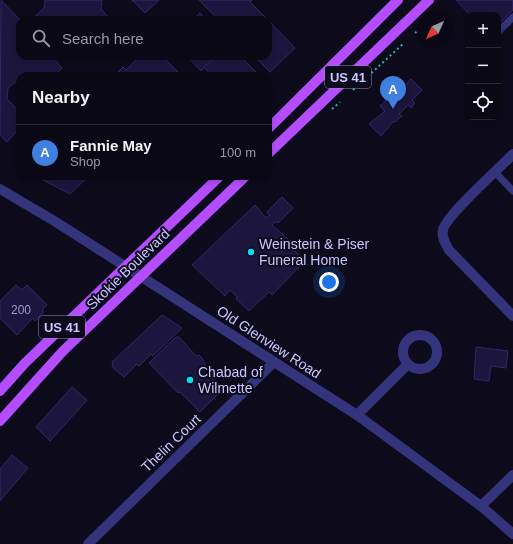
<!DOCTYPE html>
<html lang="en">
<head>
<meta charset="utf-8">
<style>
  :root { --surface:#0a0815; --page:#181622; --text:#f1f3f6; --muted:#999aa0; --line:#2a2934; --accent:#b45309 }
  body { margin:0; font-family:Helvetica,sans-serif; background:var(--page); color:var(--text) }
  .controls { position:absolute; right:12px; top:12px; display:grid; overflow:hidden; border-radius:8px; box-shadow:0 2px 6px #0003 }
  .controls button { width:36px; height:36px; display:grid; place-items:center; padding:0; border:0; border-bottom:1px solid var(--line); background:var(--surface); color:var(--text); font:20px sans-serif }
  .compass { position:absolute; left:417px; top:12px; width:36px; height:36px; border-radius:50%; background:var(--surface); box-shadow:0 2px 6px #0003; rotate:225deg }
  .you { position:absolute; left:329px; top:282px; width:14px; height:14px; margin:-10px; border:3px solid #fff; border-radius:50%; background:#1a73e8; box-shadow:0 0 0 6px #1a73e833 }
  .badge { display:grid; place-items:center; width:26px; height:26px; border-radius:50%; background:var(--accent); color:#fff; font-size:13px; font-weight:700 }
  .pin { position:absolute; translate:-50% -33px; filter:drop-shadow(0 1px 2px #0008) }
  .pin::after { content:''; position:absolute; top:21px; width:14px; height:12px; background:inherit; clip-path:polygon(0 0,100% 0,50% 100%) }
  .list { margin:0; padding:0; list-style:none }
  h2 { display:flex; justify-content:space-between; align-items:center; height:52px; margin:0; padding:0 16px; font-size:17px }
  h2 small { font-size:13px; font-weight:400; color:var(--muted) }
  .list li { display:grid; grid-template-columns:26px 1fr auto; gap:12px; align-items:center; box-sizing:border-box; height:56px; padding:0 16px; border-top:1px solid var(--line) }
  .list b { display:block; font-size:15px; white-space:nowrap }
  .list p { margin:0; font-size:13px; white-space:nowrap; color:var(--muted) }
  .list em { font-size:13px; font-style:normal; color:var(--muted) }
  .icon { flex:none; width:22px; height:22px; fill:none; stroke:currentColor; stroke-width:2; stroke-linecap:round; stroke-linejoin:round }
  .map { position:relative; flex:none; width:513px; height:544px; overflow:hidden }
  .search { position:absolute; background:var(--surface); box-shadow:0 2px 6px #0003; left:16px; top:16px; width:256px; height:44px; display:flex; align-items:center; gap:10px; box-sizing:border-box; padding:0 14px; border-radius:12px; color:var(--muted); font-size:15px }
  .panel { position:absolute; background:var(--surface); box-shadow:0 2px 6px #0003; left:16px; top:72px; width:256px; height:108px; border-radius:12px }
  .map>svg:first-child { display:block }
  .building { fill:#1c163e; stroke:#31276a }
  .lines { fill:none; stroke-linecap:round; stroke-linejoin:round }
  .path { stroke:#29b0a2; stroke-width:2; stroke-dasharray:2 3; stroke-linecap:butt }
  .service { stroke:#34347d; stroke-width:7 }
  .minor { stroke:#34347d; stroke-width:10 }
  .tertiary { stroke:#34347d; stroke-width:10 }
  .primary { stroke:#b44dff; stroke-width:10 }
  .poi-dot { fill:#00e3f1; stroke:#0d0a1c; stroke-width:1.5 }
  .labels { text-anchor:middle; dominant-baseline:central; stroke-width:4; stroke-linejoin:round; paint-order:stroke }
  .number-label { font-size:12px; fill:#9e9acf }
  .shield { fill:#0d0a1c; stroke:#918ebb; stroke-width:1 }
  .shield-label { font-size:13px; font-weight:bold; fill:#cac6ff }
  .poi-label { font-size:14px; fill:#cac6ff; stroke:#0d0a1c; text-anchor:start }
  .street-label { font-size:14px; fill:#cac6ff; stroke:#0d0a1c }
</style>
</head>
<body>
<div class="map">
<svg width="513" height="544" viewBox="0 0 513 544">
  <rect width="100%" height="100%" fill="#0d0a1c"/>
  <g class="building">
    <polygon points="1,0 20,20 20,56 56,56 54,59 62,68 54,76 25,74 20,76 20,78 8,88 7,99 20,112 20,128 7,142 0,135"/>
    <polygon points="45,0 102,0 101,9 111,20 31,20 44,8"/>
    <polygon points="132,0 159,0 145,13"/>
    <polygon points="199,0 252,0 250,2 268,20 219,20"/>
    <polygon points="456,0 513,0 513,10 498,25 498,15 470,15"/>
    <polygon points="200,13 206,20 193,20"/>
    <polygon points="268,20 295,48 270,72 254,56 268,56"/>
    <polygon points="140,56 162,56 182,76 114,76 123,67 126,70"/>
    <polygon points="187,56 214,56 215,57 201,71"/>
    <polygon points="216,56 240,56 257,73 254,76 212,76 204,67"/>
    <polygon points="411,79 422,90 412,100 415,103 411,108 408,105 399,114 402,116 395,122 394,121 381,136 369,124 385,111 380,106 393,93 396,95"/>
    <polygon points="35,176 89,176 70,194"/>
    <polygon points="282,197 293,208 278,223 275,222 272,225 289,240 286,242 305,261 272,295 269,292 249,311 236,299 237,297 230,290 225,296 192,265 255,205 266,218 270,215 267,212"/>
    <polygon points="16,285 22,290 27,285 47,305 42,310 44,312 35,321 33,318 17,335 0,318 0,301"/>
    <polygon points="162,315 182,328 153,356 151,354 139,366 137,364 124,377 113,368 112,362"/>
    <polygon points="176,337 179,337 196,356 199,355 202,358 206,366 206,371 223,389 200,412 180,392 178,393 149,363"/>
    <polygon points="476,347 508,351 506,368 491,366 489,381 474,379"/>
    <polygon points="72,387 87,400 50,441 36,427"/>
    <polygon points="12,455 28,468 0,501 0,469"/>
  </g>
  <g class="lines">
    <g class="path">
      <polyline points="431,18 434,15"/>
      <polyline points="415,33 423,26"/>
      <polyline points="353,90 404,43"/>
      <polyline points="332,109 340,102"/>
    </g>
    <g class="service">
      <polyline points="498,32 513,17"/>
      <polyline points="495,172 513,191"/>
    </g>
    <g class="minor">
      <path d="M513,154c-12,13 -68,62 -70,76 -2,7 3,14 6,20l64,66"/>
      <circle cx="420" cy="352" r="17"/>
      <polyline points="357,415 407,365"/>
      <polyline points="481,506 513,475"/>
      <polyline points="88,544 273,363"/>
    </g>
    <polyline class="tertiary" points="0,189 56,222 357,415 481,506 513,534"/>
    <g class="primary">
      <polyline points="268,129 398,0"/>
      <polyline points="268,154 429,0"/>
      <polyline points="0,391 25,363 220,176"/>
      <polyline points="0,421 63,351 246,176"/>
    </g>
  </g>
  <g class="poi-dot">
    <circle cx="251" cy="252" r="4"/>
    <circle cx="190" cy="380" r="4"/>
  </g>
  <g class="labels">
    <g class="number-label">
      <text x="21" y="310">200</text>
    </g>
    <g class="shield">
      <rect x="325" y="66" width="46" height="22" rx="3"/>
      <rect x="39" y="316" width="46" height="22" rx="3"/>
    </g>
    <g class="shield-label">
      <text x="348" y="77">US 41</text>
      <text x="62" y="327">US 41</text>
    </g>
    <g class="poi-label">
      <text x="259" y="244">Weinstein &amp; Piser<tspan x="259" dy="16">Funeral Home</tspan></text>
      <text x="198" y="372">Chabad of<tspan x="198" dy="16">Wilmette</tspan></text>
    </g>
    <g class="street-label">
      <text transform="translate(128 269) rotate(-44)">Skokie Boulevard</text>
      <text transform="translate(269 342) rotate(33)">Old Glenview Road</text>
      <text transform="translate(171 443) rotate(-44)">Thelin Court</text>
    </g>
  </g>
</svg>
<div class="controls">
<button>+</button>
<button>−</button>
<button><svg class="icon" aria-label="locate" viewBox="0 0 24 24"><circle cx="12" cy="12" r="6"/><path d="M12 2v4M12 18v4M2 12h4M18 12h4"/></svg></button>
</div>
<svg class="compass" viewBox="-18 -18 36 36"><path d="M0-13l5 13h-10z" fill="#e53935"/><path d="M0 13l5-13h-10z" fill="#999aa0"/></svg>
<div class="you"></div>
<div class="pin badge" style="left:393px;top:109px;background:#3f7fe0">A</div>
<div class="search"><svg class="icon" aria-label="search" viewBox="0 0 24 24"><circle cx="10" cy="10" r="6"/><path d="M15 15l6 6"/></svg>Search here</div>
<section class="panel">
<h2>Nearby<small></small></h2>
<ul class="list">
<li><span class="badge" style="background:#3f7fe0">A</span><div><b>Fannie May</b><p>Shop</p></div><em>100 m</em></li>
</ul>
</section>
</div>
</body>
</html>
